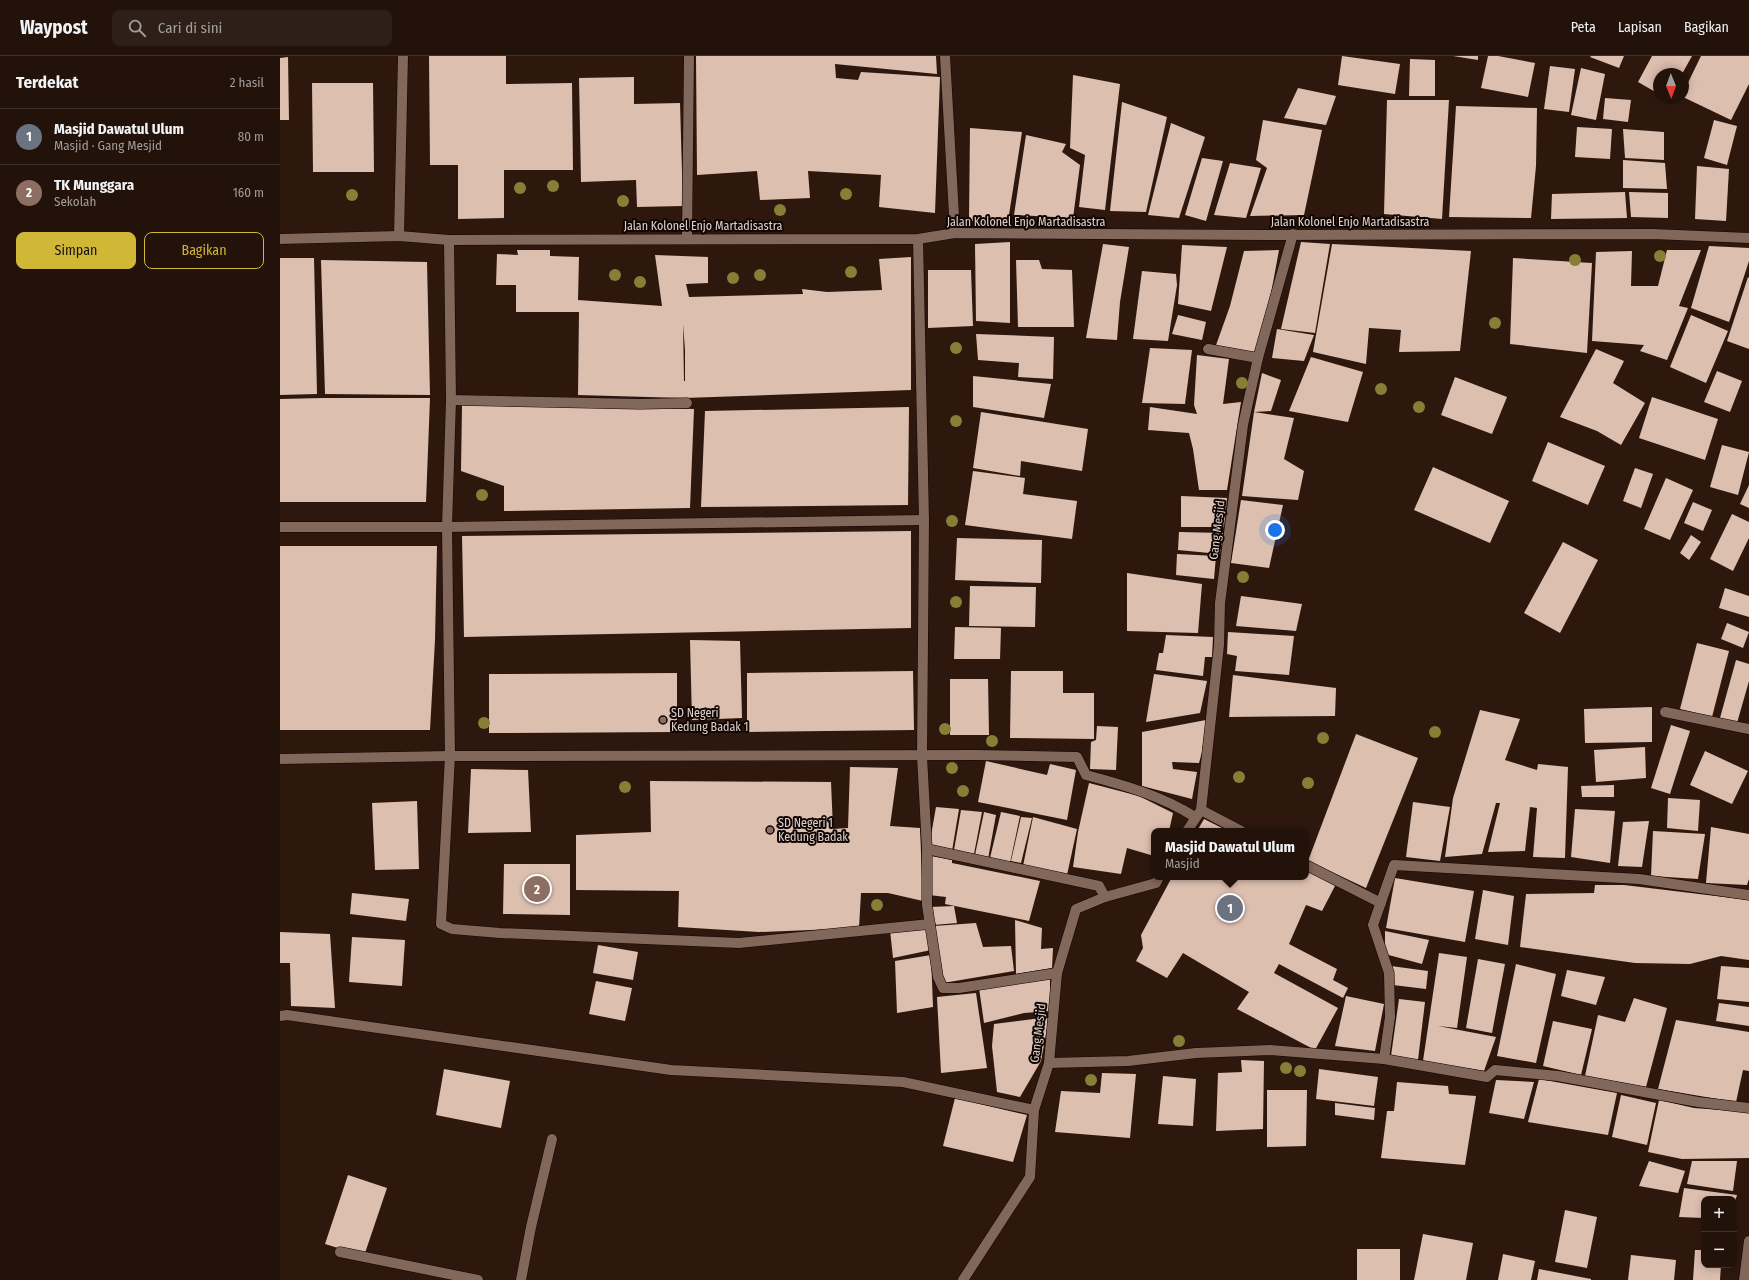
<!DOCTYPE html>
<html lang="id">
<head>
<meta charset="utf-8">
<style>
  :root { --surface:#22120a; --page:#2e2018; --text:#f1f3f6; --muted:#a29e9c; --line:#3f322b; --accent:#d0b736 }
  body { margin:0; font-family:"Fira Sans Condensed",sans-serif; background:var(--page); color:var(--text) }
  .controls { position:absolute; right:12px; bottom:12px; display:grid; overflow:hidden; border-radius:8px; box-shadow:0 2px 10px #0003 }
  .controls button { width:36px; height:36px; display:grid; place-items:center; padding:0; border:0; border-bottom:1px solid var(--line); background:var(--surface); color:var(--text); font:20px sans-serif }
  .compass { position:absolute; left:1373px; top:12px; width:36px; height:36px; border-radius:50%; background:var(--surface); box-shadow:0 2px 10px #0003; rotate:179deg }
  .you { position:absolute; left:995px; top:474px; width:14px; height:14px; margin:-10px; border:3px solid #fff; border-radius:50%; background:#1a73e8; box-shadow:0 0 0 6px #1a73e833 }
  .badge { display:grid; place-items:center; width:26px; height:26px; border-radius:50%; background:var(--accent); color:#fff; font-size:13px; font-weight:700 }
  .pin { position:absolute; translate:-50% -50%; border:2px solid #fff; box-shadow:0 1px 4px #0006 }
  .popup { position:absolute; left:871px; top:772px; width:158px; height:52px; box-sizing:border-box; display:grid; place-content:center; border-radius:8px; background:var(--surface); filter:drop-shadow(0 1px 3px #0005); font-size:13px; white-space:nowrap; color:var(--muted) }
  .popup b { font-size:15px; color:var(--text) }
  .popup::after { content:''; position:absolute; left:50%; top:100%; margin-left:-8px; border:8px solid transparent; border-top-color:var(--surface) }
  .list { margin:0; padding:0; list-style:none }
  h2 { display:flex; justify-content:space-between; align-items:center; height:52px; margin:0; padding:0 16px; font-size:17px }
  h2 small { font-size:13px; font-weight:400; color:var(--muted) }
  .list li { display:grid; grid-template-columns:26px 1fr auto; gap:12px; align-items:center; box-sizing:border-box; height:56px; padding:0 16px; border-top:1px solid var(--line) }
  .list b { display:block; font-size:15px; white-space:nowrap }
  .list p { margin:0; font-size:13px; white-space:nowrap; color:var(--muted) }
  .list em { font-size:13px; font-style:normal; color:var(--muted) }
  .actions { display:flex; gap:8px; padding:12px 16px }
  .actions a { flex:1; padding:9px 0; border:1px solid var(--accent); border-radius:8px; text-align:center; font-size:14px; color:var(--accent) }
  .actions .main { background:var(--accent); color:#111 }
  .icon { flex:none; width:22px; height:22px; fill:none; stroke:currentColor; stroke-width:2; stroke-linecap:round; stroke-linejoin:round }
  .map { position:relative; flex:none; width:1469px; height:1224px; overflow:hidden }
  header { display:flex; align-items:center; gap:24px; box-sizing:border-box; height:56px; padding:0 20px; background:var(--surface); border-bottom:1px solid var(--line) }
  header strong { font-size:19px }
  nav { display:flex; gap:22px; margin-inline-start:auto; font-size:14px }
  .search { width:280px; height:36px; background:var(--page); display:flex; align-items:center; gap:10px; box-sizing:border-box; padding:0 14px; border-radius:8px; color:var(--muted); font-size:15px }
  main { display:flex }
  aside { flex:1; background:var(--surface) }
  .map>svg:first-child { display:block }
  .building { fill:#ddbfb0; fill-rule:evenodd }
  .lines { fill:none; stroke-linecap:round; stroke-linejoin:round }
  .minor-casing { stroke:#150300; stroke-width:11 }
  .minor { stroke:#82675b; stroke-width:10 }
  .tree { fill:#877f36 }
  .education-dot { fill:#8d6e63; stroke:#0f0604; stroke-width:1.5 }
  .labels { text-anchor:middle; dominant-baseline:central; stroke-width:4; stroke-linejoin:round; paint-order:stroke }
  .street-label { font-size:12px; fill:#e0d0c9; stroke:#0f0604 }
  .poi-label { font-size:12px; fill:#e0d0c9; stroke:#0f0604; text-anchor:start }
</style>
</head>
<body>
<header>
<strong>Waypost</strong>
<div class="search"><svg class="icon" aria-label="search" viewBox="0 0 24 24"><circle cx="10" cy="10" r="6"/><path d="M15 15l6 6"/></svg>Cari di sini</div>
<nav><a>Peta</a><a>Lapisan</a><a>Bagikan</a></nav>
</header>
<main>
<aside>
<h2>Terdekat<small>2 hasil</small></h2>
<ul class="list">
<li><span class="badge" style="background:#6b7280">1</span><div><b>Masjid Dawatul Ulum</b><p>Masjid · Gang Mesjid</p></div><em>80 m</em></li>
<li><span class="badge" style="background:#8d6e63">2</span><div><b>TK Munggara</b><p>Sekolah</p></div><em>160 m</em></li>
</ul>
<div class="actions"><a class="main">Simpan</a><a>Bagikan</a></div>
</aside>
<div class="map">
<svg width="1469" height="1224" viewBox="0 0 1469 1224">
  <rect width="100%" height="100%" fill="#2e180e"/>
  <g class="building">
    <polygon points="149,0 226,0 226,28 292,27 293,114 224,114 224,162 178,163 178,109 150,109"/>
    <polygon points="416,0 656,0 657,18 555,8 556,22 578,24 581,16 660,21 655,157 599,151 601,119 528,115 530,142 480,144 477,115 417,119"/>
    <polygon points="1062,0 1120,8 1115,38 1058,29"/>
    <polygon points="1173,0 1198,0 1198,4"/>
    <polygon points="1208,0 1218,0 1255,7 1248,41 1201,32"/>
    <polygon points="1311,0 1344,0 1339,12 1310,1"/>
    <polygon points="1372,0 1412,0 1402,18 1379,18 1379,38 1358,26"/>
    <polygon points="1421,0 1469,0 1469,28 1451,64 1403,41 1403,37"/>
    <polygon points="8,1 9,64 0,64 0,2"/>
    <polygon points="1130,3 1155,4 1155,40 1129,40"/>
    <polygon points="1270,10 1295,13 1289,56 1264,53"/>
    <polygon points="1301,12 1325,18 1316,64 1291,59"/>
    <polygon points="793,19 840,28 825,154 799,151 805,99 790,92"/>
    <polygon points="354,21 354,48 400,47 403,150 357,151 356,124 301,126 299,22"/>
    <polygon points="32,27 93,27 94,116 33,116"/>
    <polygon points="1018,32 1056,40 1046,69 1004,62"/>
    <polygon points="1325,42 1351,44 1348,66 1323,63"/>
    <polygon points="1107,44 1169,44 1162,163 1104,158"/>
    <polygon points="842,46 887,61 866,156 830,155"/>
    <polygon points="1176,50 1257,52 1256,110 1251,162 1169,161"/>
    <polygon points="983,64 1042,74 1024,159 970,160 987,112 976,104"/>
    <polygon points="1434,64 1457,70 1447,109 1424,102"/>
    <polygon points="891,67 925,81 899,162 868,159"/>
    <polygon points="1297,71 1332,73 1330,103 1295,101"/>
    <polygon points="690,72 742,76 728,165 689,165"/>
    <polygon points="1343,73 1384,76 1384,104 1345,102"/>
    <polygon points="746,79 786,88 782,96 800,109 793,162 734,159"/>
    <polygon points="922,102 943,105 926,165 905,159"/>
    <polygon points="1343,104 1385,107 1387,133 1343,132"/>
    <polygon points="950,107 981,112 966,162 934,159"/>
    <polygon points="1417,110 1449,113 1446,165 1415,163"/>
    <polygon points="1345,136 1347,162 1271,163 1272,138"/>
    <polygon points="1349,136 1388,137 1388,162 1351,161"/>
    <polygon points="730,186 730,267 696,265 695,188"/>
    <polygon points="1021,186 1050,188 1035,277 1001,273"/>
    <polygon points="823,188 849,191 840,246 837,284 806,282"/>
    <polygon points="1052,188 1191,195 1180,295 1119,296 1121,274 1089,272 1086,308 1033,296"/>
    <polygon points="902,189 947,191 931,255 898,248"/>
    <polygon points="1429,190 1469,192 1469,205 1449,266 1411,252"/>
    <path d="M237,194h33v6l29,1 -1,43 84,6 -7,-51 53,2v26l-22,1 3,13 114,-3 -1,-5 25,3 55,-2 -3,-31 32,-2v133l-227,8 -106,-3 1,-83h-63v-27h-20l1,-31 21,1zM403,268l2,26v31h-1z"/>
    <polygon points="999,194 988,254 974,299 935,292 950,250 964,195"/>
    <polygon points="1387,194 1421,194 1399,250 1408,252 1387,304 1360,295 1364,289 1312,285 1316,196 1352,195 1351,230 1378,230"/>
    <polygon points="0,202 34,202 37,338 0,339"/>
    <polygon points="1233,202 1312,207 1307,297 1230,288"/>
    <polygon points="41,204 147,206 150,339 45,338"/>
    <polygon points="736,204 759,204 762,213 792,214 794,271 738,271"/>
    <polygon points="648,214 691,214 693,270 648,272"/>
    <polygon points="862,215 896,218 897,229 888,285 853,283"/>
    <polygon points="1468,221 1469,222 1469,293 1447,285"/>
    <polygon points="898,259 926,266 922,284 892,278"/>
    <polygon points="1411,259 1448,275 1426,327 1390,311"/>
    <polygon points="997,273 1034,279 1024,305 992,302"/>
    <polygon points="696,278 774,281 773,323 738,321 739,307 698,304"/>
    <polygon points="870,292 912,294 905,348 862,347"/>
    <polygon points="1316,293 1344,305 1333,327 1365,347 1341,389 1317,375 1280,361"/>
    <polygon points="917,299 949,303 943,348 961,346 947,434 919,434 913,393 909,377 868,374 870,351 917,358 914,349"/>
    <polygon points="1031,301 1083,316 1068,366 1009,355"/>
    <polygon points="1437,315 1462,325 1450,356 1424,346"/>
    <polygon points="982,317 1001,324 991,355 974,356"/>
    <polygon points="693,320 771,328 764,362 693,351"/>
    <polygon points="1175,321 1227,341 1212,378 1161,359"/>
    <polygon points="1372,341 1438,363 1425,404 1359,382"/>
    <polygon points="43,342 150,342 146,446 0,446 0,343"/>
    <polygon points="182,349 414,353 410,452 224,455 224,430 181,415"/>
    <polygon points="629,351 628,449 421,451 425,355"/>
    <polygon points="701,356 808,373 802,415 741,405 740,420 693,412"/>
    <polygon points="974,356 1014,362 1004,403 1024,415 1018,444 962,440"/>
    <polygon points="1268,386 1325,410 1308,449 1252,425"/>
    <polygon points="1442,389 1469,396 1458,439 1430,431"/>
    <polygon points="1153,411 1229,445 1210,487 1134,454"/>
    <polygon points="1355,412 1373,418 1361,452 1343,445"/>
    <polygon points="693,415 745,422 743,438 797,445 792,483 685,469"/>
    <polygon points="1386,422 1413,434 1390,484 1364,473"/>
    <polygon points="1469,429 1469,452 1460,448"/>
    <polygon points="901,440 947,442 944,471 901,471"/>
    <polygon points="961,444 1003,449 989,512 951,507"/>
    <polygon points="1413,446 1432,454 1423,475 1404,467"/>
    <polygon points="1452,458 1469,466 1469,482 1453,515 1430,503"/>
    <polygon points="631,475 631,572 184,581 182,480"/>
    <polygon points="899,476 943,477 940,498 898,494"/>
    <polygon points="1411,479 1421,486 1409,504 1400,497"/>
    <polygon points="677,482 762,484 761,527 675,524"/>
    <polygon points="1283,486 1318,504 1280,577 1244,557"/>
    <polygon points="0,490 157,490 155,584 150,674 0,674"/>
    <polygon points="897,498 936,500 934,523 896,519"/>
    <polygon points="847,517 922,528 918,577 847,575"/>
    <polygon points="690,530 756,531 755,571 689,570"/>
    <polygon points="1445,532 1469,540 1469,561 1439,552"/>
    <polygon points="961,540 1022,548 1016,575 956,570"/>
    <polygon points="1447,567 1469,576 1463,592 1441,583"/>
    <polygon points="675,571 721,572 720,603 674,603"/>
    <polygon points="948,576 1014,580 1009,619 955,615 957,600 947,598"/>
    <polygon points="886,579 933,581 932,601 925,601 923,620 876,614 879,597 883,597"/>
    <polygon points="410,584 460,585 462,662 412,664"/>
    <polygon points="1417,587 1449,595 1432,661 1400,653"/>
    <polygon points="1456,604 1469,608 1469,625 1457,667 1440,662"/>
    <polygon points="633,615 634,674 467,676 467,617"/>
    <polygon points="731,615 783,615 783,637 814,637 814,683 730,682"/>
    <polygon points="397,617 397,676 209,677 209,618"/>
    <polygon points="874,618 927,625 920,657 866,666"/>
    <polygon points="953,619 1056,632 1055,660 949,661"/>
    <polygon points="670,623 708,623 709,679 670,679"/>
    <polygon points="1372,651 1372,686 1305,687 1304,653"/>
    <polygon points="1200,654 1240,663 1225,704 1257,714 1258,708 1288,711 1285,802 1253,801 1257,752 1250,751 1245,795 1208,796 1220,747 1216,747 1202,798 1165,801 1173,742"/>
    <polygon points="926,664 922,696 919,707 892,706 893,713 917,716 912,743 862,730 862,676"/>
    <polygon points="1391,669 1410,675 1390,738 1371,732"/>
    <polygon points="817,670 838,671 836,714 810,713 811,686 816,684"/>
    <polygon points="1076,678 1138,702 1086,832 1028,805"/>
    <polygon points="1365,691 1366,722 1316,726 1314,694"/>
    <polygon points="1425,695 1468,715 1452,748 1410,729"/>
    <polygon points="706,705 767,719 770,708 796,714 787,764 698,746"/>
    <polygon points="570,711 618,712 610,770 640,772 643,845 608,837 581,837 579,872 479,876 398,871 399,835 296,834 296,779 371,776 370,725 551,726 553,773 568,772"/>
    <polygon points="191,713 248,714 251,776 188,777"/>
    <polygon points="809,727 859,740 893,757 889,775 874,775 874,800 847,792 841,818 793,811 798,776"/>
    <polygon points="1334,729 1334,741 1302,741 1301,730"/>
    <polygon points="1388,742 1420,744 1418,775 1387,772"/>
    <polygon points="137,745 139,813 95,814 92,747"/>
    <polygon points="1133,746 1170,751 1160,805 1126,801"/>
    <polygon points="656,751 679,753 672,795 649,791"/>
    <polygon points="1295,753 1335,755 1330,807 1291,801"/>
    <polygon points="681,754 702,756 694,798 674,794"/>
    <polygon points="704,756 716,759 708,803 695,799"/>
    <polygon points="721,756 740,760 730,807 710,802"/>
    <polygon points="741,761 752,762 741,807 731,805"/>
    <polygon points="753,761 797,773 787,819 743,810"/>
    <polygon points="924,763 948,775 917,775"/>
    <polygon points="1369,765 1362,811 1338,810 1343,766"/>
    <polygon points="1431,771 1469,778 1469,823 1467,829 1426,827"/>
    <polygon points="1373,775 1425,778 1418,823 1371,820"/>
    <polygon points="651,800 672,804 672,807 760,825 749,865 665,848 666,841 649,839"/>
    <polygon points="224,808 290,808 290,859 223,858"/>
    <polygon points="1026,813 1056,828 1042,855 1026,849 1009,888 1057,913 1053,924 1068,932 1063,942 999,908 994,917 1058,952 1035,994 957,953 969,936 903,897 887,922 856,905 863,892 861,879 892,821 1026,821"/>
    <polygon points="1115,822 1194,835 1185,886 1106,872"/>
    <polygon points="1315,829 1344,829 1469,844 1469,904 1441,900 1410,908 1355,907 1240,891 1246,838 1314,837"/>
    <polygon points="1203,834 1234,840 1228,889 1195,883"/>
    <polygon points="72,837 129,843 126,865 70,858"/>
    <polygon points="674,850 677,867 653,869 650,851"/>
    <polygon points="735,864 762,872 761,893 773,892 772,912 736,918"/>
    <polygon points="696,867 703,891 731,890 734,915 663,927 654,870"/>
    <polygon points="648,871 651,894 613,902 610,874"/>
    <polygon points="1105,875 1149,884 1142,908 1105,898"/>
    <polygon points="0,876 50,878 55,952 11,950 10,907 0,907"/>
    <polygon points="72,881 125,884 122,930 69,926"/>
    <polygon points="318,889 358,896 353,924 313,917"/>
    <polygon points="1159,897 1187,901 1177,972 1158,970 1216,981 1204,1015 1143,1005"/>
    <polygon points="651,899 653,951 617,957 615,905"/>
    <polygon points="1198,903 1225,908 1212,977 1186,972"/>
    <polygon points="1236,908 1276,918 1256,1007 1217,1000"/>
    <polygon points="1111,910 1148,915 1146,933 1113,929"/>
    <polygon points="1441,910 1469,912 1469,946 1437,943"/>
    <polygon points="1287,914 1325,921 1316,949 1281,940"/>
    <polygon points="770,922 770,955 744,957 704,967 699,932"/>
    <polygon points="316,925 352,932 345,965 309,958"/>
    <polygon points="696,937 707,1012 661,1017 657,941"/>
    <polygon points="1066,940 1104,948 1095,995 1055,990"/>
    <polygon points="1354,942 1387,952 1366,1031 1305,1020 1318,959 1345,966"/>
    <polygon points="1119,943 1145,946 1138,1004 1111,1000"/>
    <polygon points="1439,947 1469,951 1469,970 1436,965"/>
    <polygon points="769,961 761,1005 740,1041 717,1036 712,990 714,968"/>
    <polygon points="1396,964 1469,976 1469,1015 1463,1014 1456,1046 1378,1033"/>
    <polygon points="1273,965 1312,973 1301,1019 1263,1010"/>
    <polygon points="961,1004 984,1005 983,1073 936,1075 938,1017 962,1016"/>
    <polygon points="164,1013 230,1025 221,1072 156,1059"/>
    <polygon points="1039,1013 1098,1021 1094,1050 1036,1043"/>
    <polygon points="822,1017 856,1018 850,1082 775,1076 781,1035 820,1037"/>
    <polygon points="883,1020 916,1023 913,1070 878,1068"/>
    <polygon points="1259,1023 1337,1037 1328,1079 1248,1066"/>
    <polygon points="1216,1024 1254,1026 1244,1063 1209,1057"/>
    <polygon points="1117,1026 1168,1030 1169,1038 1196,1040 1185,1109 1101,1102 1107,1055 1114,1055"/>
    <polygon points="987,1034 1027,1034 1026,1090 987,1091"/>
    <polygon points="1341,1039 1376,1047 1367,1089 1332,1081"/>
    <polygon points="675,1042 747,1059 733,1106 663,1090"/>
    <polygon points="1379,1044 1414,1052 1469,1056 1469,1102 1402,1103 1368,1096"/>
    <polygon points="1055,1047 1095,1052 1094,1064 1055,1059"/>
    <polygon points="1369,1105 1405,1115 1398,1137 1359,1130"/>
    <polygon points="1412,1105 1457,1105 1453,1135 1407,1128"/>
    <polygon points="68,1119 107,1132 84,1200 45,1188"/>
    <polygon points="1404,1132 1457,1139 1454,1149 1454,1143 1424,1143 1424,1162 1399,1161"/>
    <polygon points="1285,1154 1317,1161 1307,1212 1275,1206"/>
    <polygon points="1143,1178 1193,1187 1186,1224 1134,1224"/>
    <rect x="1077" y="1193" width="43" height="31"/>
    <polygon points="1415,1194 1424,1194 1424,1209 1441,1209 1440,1224 1413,1224"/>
    <polygon points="1223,1198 1255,1205 1251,1224 1218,1224"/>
    <polygon points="1351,1199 1396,1204 1394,1224 1348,1224"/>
    <polygon points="1259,1213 1311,1223 1311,1224 1257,1224"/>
  </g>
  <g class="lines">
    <defs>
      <g id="minor">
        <polyline points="665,0 675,177"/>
        <polyline points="119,180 123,0"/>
        <polyline points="407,182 409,0"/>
        <polyline points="0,183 119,180 169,184 638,183 675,177 986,179 1373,178 1469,182"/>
        <polyline points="638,183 644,464 642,700 647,793 647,849 658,921 663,932 679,932 777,917"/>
        <polyline points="169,184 171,344 167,471 170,700 161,868 172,873 220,877 459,887 650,868"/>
        <polyline points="928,293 978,302"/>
        <polyline points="171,344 360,348 407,347"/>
        <polyline points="0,471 167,471 644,464"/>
        <polyline points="1385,656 1469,673"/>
        <path d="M0,703l170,-3 527,-1 100,2 9,18c38,10 76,21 109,42"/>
        <polyline points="921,754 961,775"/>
        <polyline points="907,775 921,754 939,589 940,547 963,369 978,302 1013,178"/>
        <polyline points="647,793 819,830 825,841"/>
        <polyline points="1026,809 1101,847"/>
        <polyline points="0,960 7,959 391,1014 623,1026 754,1054"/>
        <polyline points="1104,1003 1110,961 1109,917 1093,869 1114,809 1359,823 1469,839"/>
        <polyline points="769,1007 848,1005 916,997 990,994 1104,1003 1207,1021 1215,1014 1278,1020 1418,1046 1469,1052"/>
        <polyline points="60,1196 198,1224"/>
        <polyline points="241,1224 251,1171 272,1083"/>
        <polyline points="683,1224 750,1121 754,1054 769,1007 777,917 796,853 825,841 876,827 879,821"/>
        <polyline points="1464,1224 1469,1185"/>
      </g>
    </defs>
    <use href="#minor" class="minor-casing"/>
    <use href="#minor" class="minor"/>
  </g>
  <g class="tree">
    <circle cx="273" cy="130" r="6"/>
    <circle cx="240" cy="132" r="6"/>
    <circle cx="566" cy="138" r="6"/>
    <circle cx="72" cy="139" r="6"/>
    <circle cx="343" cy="145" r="6"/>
    <circle cx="500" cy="154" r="6"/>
    <circle cx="1380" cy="200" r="6"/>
    <circle cx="1295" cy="204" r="6"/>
    <circle cx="571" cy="216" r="6"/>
    <circle cx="335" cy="219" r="6"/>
    <circle cx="480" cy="219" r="6"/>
    <circle cx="453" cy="222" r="6"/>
    <circle cx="360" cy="226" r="6"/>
    <circle cx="1215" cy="267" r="6"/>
    <circle cx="676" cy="292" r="6"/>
    <circle cx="962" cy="327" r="6"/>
    <circle cx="1101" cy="333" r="6"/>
    <circle cx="1139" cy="351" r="6"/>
    <circle cx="676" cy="365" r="6"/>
    <circle cx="202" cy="439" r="6"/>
    <circle cx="672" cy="465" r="6"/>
    <circle cx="963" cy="521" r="6"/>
    <circle cx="676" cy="546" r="6"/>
    <circle cx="204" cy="667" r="6"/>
    <circle cx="665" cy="673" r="6"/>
    <circle cx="1155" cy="676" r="6"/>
    <circle cx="1043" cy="682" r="6"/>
    <circle cx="712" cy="685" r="6"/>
    <circle cx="672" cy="712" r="6"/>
    <circle cx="959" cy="721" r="6"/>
    <circle cx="1028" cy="727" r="6"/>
    <circle cx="345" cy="731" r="6"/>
    <circle cx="683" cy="735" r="6"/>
    <circle cx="597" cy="849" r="6"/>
    <circle cx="899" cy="985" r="6"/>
    <circle cx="1006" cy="1012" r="6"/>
    <circle cx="1020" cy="1015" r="6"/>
    <circle cx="811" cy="1024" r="6"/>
  </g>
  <g class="education-dot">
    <circle cx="383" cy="664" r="4"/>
    <circle cx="490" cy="774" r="4"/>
  </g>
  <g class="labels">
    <g class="street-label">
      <text x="746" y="166">Jalan Kolonel Enjo Martadisastra</text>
      <text x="1070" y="166">Jalan Kolonel Enjo Martadisastra</text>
      <text x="423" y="170">Jalan Kolonel Enjo Martadisastra</text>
      <text transform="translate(937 474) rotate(-83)">Gang Mesjid</text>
      <text transform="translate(758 977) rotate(-83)">Gang Mesjid</text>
    </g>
    <g class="poi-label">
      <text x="391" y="657">SD Negeri<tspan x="391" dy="14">Kedung Badak 1</tspan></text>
      <text x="498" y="767">SD Negeri 1<tspan x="498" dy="14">Kedung Badak</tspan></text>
    </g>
  </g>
</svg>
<div class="controls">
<button>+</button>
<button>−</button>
</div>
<svg class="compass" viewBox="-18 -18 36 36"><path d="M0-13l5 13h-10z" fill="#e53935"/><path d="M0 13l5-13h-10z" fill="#a29e9c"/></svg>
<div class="you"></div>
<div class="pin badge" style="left:950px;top:852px;background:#6b7280">1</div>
<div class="popup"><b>Masjid Dawatul Ulum</b>Masjid</div>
<div class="pin badge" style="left:257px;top:833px;background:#8d6e63">2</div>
</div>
</main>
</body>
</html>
